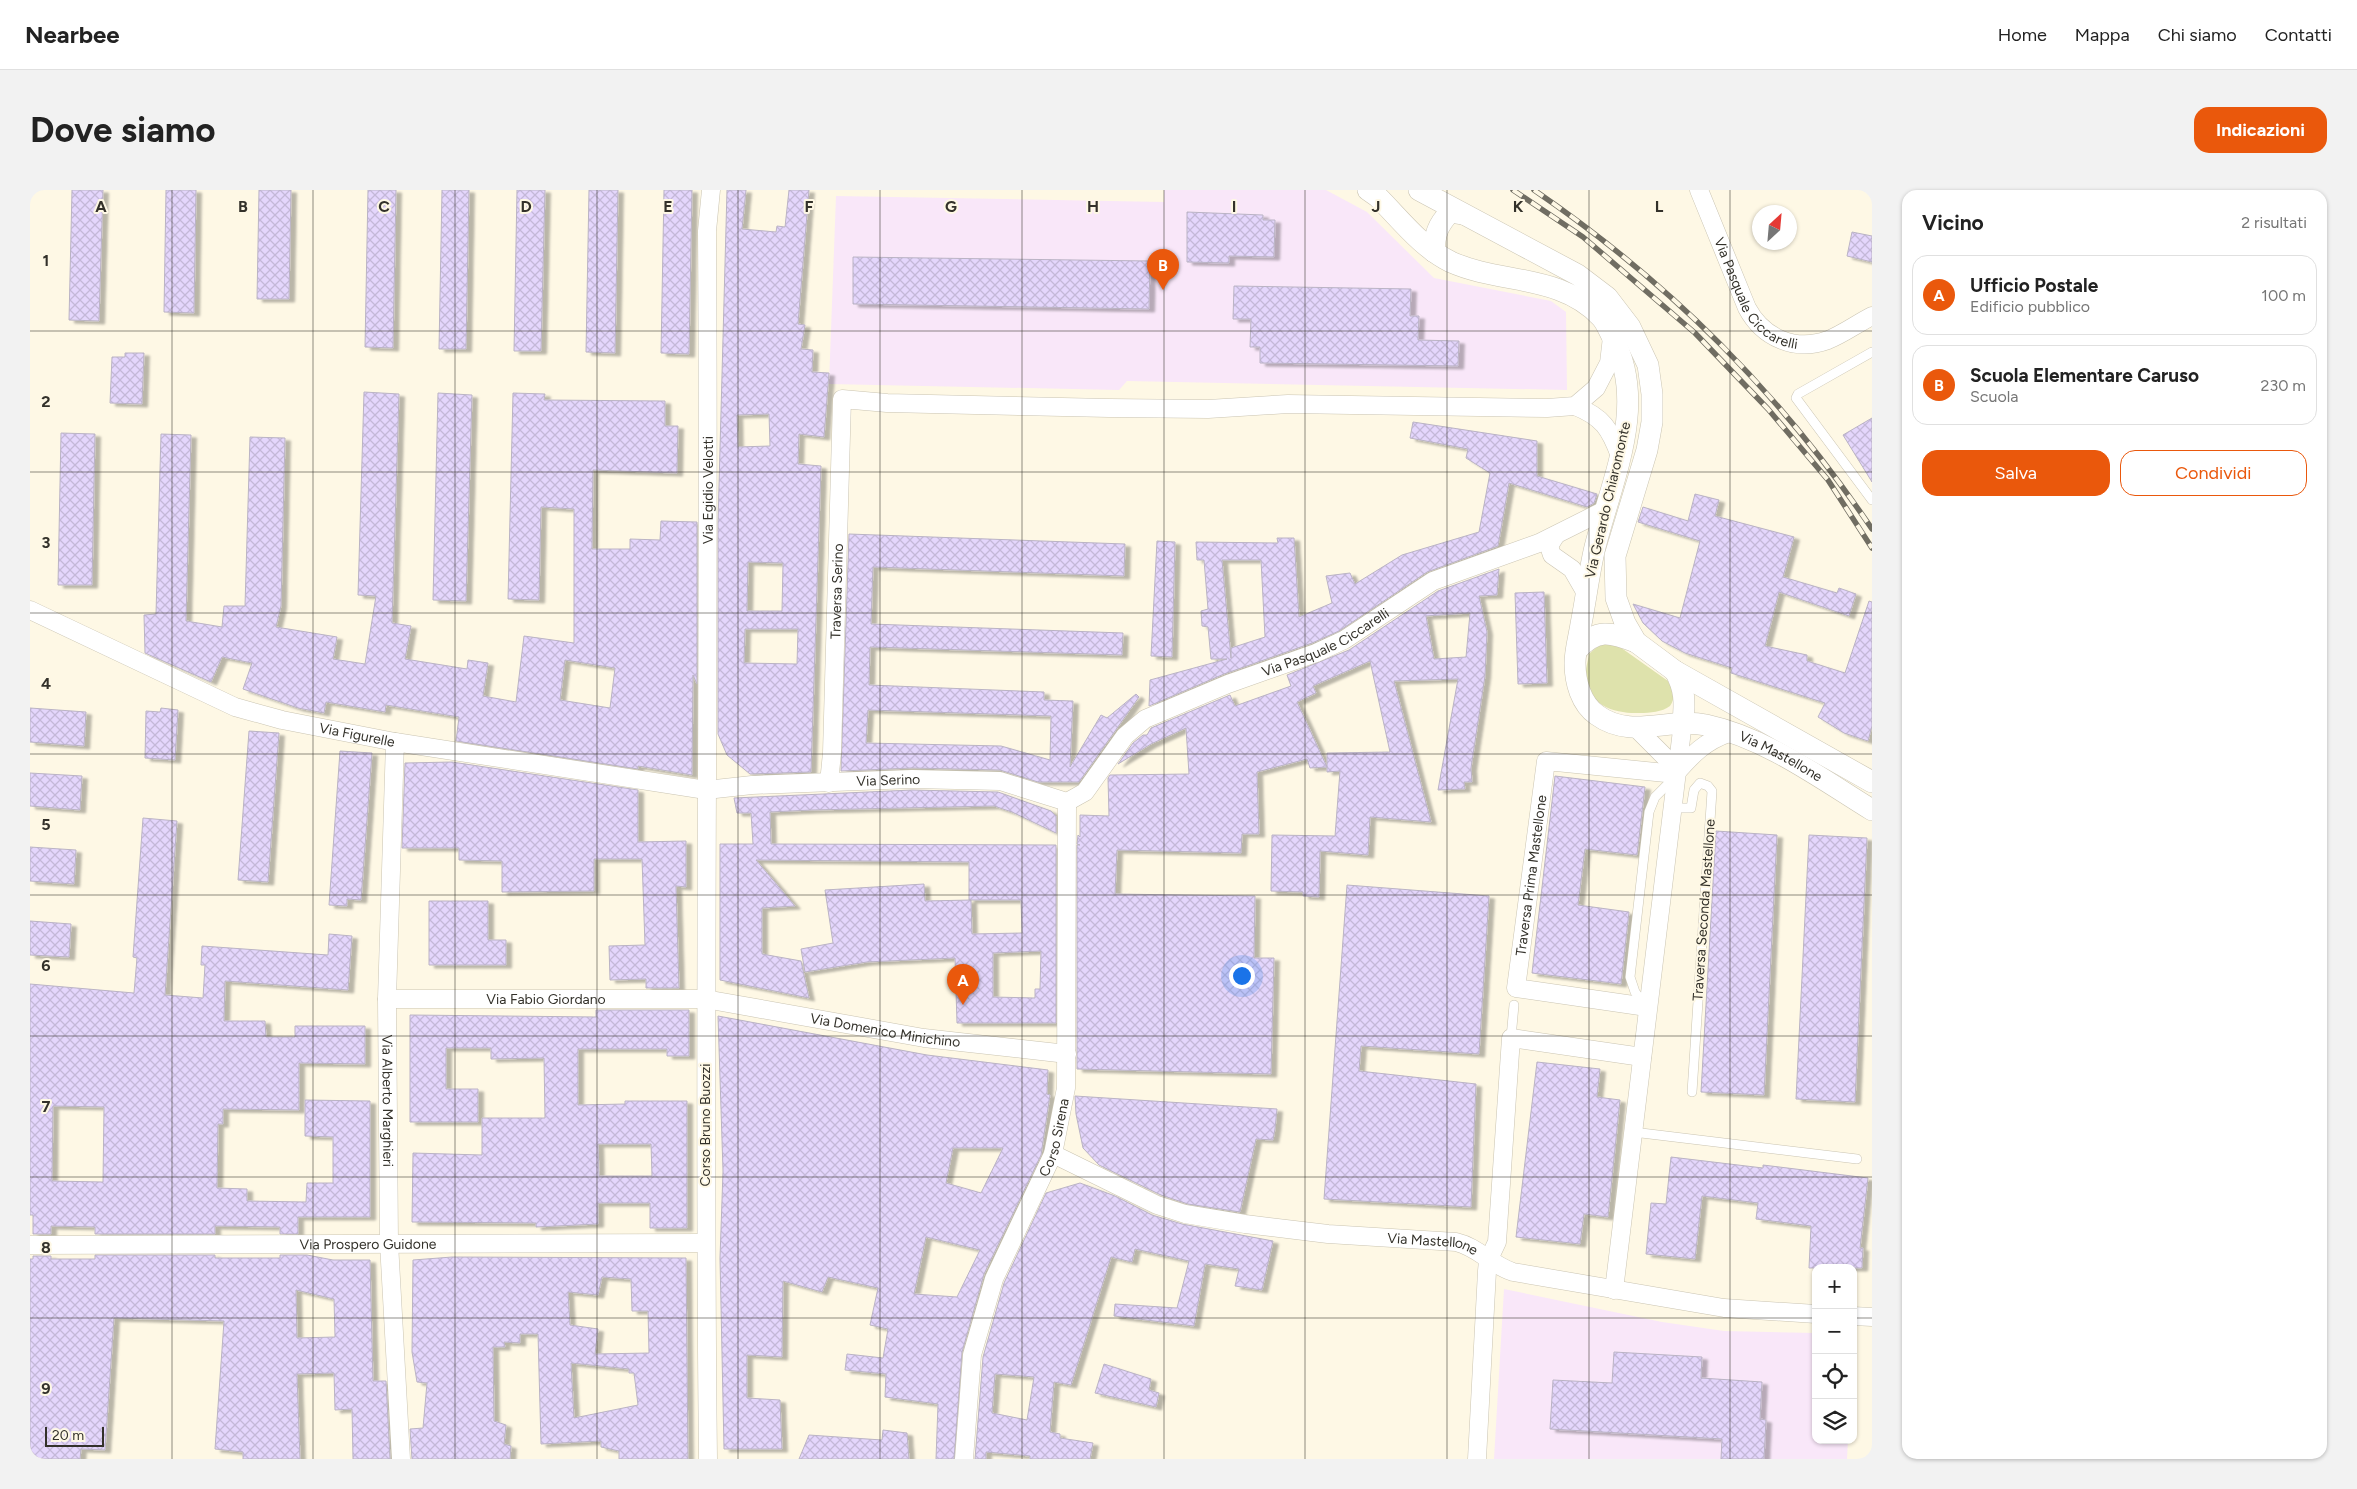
<!DOCTYPE html>
<html lang="it">
<head>
<meta charset="utf-8">
<style>
  :root { --surface:#fff; --page:#f2f2f2; --text:#222; --muted:#767676; --line:#e0e0e0; --accent:#ea580c }
  body { margin:0; font-family:Figtree,sans-serif; background:var(--page); color:var(--text) }
  .controls { position:absolute; right:15px; bottom:15px; display:grid; overflow:hidden; border-radius:10px; box-shadow:0 1px 4px #0004 }
  .controls button { width:45px; height:45px; display:grid; place-items:center; padding:0; border:0; border-bottom:1px solid var(--line); background:var(--surface); color:var(--text); font:25px sans-serif }
  .compass { position:absolute; left:1722px; top:15px; width:45px; height:45px; border-radius:50%; background:var(--surface); box-shadow:0 1px 4px #0004; rotate:26deg }
  .scale { position:absolute; left:15px; bottom:12px; width:59px; box-sizing:border-box; padding-left:5px; border:2px solid #33312a; border-top:0; font-size:14px; line-height:18px; white-space:nowrap; color:#33312a; -webkit-text-stroke:4px #fef8e5; paint-order:stroke }
  .you { position:absolute; left:1211px; top:785px; width:18px; height:18px; margin:-12px; border:4px solid #fff; border-radius:50%; background:#1a73e8; box-shadow:0 0 0 8px #1a73e833 }
  .badge { display:grid; place-items:center; width:32px; height:32px; border-radius:50%; background:var(--accent); color:#fff; font-size:16px; font-weight:700 }
  .pin { position:absolute; translate:-50% -41px; filter:drop-shadow(0 1px 2px #0008) }
  .pin::after { content:''; position:absolute; top:26px; width:18px; height:15px; background:inherit; clip-path:polygon(0 0,100% 0,50% 100%) }
  .list { margin:0; padding:0; list-style:none }
  h2 { display:flex; justify-content:space-between; align-items:center; height:65px; margin:0; padding:0 20px; font-size:21px }
  h2 small { font-size:16px; font-weight:400; color:var(--muted) }
  .list li { display:grid; grid-template-columns:32px 1fr auto; gap:15px; align-items:center; box-sizing:border-box; height:80px; margin:0 10px 10px; padding:0 10px; border:1px solid var(--line); border-radius:15px }
  .list b { display:block; font-size:19px; white-space:nowrap }
  .list p { margin:0; font-size:16px; white-space:nowrap; color:var(--muted) }
  .list em { font-size:16px; font-style:normal; color:var(--muted) }
  .actions { display:flex; gap:10px; padding:15px 20px }
  .actions a { flex:1; padding:11px 0; border:1px solid var(--accent); border-radius:15px; text-align:center; font-size:18px; color:var(--accent) }
  .actions .main { background:var(--accent); color:#fff }
  .icon { flex:none; width:28px; height:28px; fill:none; stroke:currentColor; stroke-width:2; stroke-linecap:round; stroke-linejoin:round }
  .map { position:relative; flex:none; width:1842px; height:1269px; overflow:hidden; border-radius:15px }
  header { display:flex; align-items:center; gap:30px; box-sizing:border-box; height:70px; padding:0 25px; background:var(--surface); border-bottom:1px solid var(--line) }
  header strong { font-size:24px }
  nav { display:flex; gap:28px; margin-inline-start:auto; font-size:18px }
  .intro { display:flex; align-items:center; justify-content:space-between; box-sizing:border-box; height:120px; padding:0 30px }
  h1 { margin:0; font-size:35px }
  .button { padding:12px 22px; border-radius:15px; background:var(--accent); color:#fff; font-size:18px; font-weight:700 }
  main { display:flex; gap:30px; padding:0 30px }
  aside { flex:1; background:var(--surface); border-radius:15px; box-shadow:0 1px 4px #0004 }
  .map>svg:first-child { display:block }
  .commercial { fill:#f9e7f9 }
  .green { fill:#dee2ac }
  .building { fill:url(#building-cross-hatch); stroke:#bab3c4; fill-rule:evenodd; filter:url(#shadow) }
  .lines { fill:none; stroke-linecap:round; stroke-linejoin:round }
  .service-casing { stroke:#cac4b2; stroke-width:10 }
  .minor-casing { stroke:#cac4b2; stroke-width:19 }
  .tertiary-casing { stroke:#cac4b2; stroke-width:22 }
  .service { stroke:#fff; stroke-width:9 }
  .minor { stroke:#fff; stroke-width:18 }
  .tertiary { stroke:#fff; stroke-width:21 }
  .rail-casing { stroke:#706d62; stroke-width:5.5 }
  .rail { stroke:#fef8e5; stroke-width:4; stroke-dasharray:11; stroke-linecap:butt }
  .grid { fill:none; stroke:#33312a; stroke-width:1; stroke-opacity:0.55 }
  .labels { text-anchor:middle; dominant-baseline:central; stroke-width:4; stroke-linejoin:round; paint-order:stroke }
  .street-label { font-size:14px; fill:#33312a; stroke:#fef8e5 }
  .grid-label { font-size:16px; text-anchor:middle; font-weight:bold; fill:#33312a; stroke:#fef8e5; stroke-width:4; stroke-linejoin:round; paint-order:stroke }
</style>
</head>
<body>
<header>
<strong>Nearbee</strong>
<nav><a>Home</a><a>Mappa</a><a>Chi siamo</a><a>Contatti</a></nav>
</header>
<div class="intro"><h1>Dove siamo</h1><a class="button">Indicazioni</a></div>
<main>
<div class="map">
<svg width="1842" height="1269" viewBox="0 0 1842 1269">
  <defs>
    <pattern id="building-cross-hatch" width="8" height="8" patternUnits="userSpaceOnUse" patternTransform="scale(1.25)"><rect width="8" height="8" fill="#e4d6fc"/><path d="M0 0l8 8M0 8l8-8" fill="none" stroke="#c4b8d8"/></pattern>
    <filter id="shadow"><feDropShadow dx="5.5" dy="3" stdDeviation="1" flood-color="#0004"/></filter>
  </defs>
  <rect width="100%" height="100%" fill="#fef8e5"/>
  <g class="commercial">
    <polygon points="1134,0 1296,0 1337,22 1404,88 1521,111 1536,122 1537,200 1097,191 1089,200 799,194 806,6 1134,12"/>
    <polygon points="1474,1099 1632,1132 1694,1141 1786,1143 1786,1250 1818,1250 1817,1269 1464,1269"/>
  </g>
  <path class="green" d="M1573,452l17,5 48,34c5,9 8,17 2,25 -8,6 -20,7 -30,7 -24,1 -53,-7 -54,-36 -1,-7 2,-16 3,-23z"/>
  <g class="building">
    <polygon points="42,0 73,0 69,131 39,130"/>
    <polygon points="136,0 166,0 164,123 134,122"/>
    <polygon points="229,0 261,0 259,109 227,109"/>
    <polygon points="338,0 366,0 363,158 335,157"/>
    <polygon points="412,0 439,0 436,159 409,159"/>
    <polygon points="487,0 515,0 511,161 484,161"/>
    <polygon points="559,0 588,0 585,163 556,162"/>
    <polygon points="634,0 662,0 659,164 631,163"/>
    <path d="M697,0h19l-4,39 34,3 1,-6 8,1 4,-37h20l-11,134 7,1 -4,24 12,1 -1,22 17,1 -5,64 -25,-3 -1,30 23,2 -10,306 -61,2 -23,-19 -9,-21v-211zM739,224l1,32 -32,1 -1,-32zM718,372l35,1 -1,48h-35zM715,439h53l-1,35 -53,-1z"/>
    <polygon points="1157,22 1233,25 1233,30 1245,30 1244,67 1199,66 1199,73 1157,72"/>
    <polygon points="1822,42 1842,46 1842,72 1817,66"/>
    <polygon points="823,67 1120,71 1119,119 823,114"/>
    <polygon points="1204,96 1381,99 1380,126 1389,126 1388,150 1429,151 1428,176 1230,173 1230,157 1220,157 1221,129 1203,129"/>
    <polygon points="95,163 114,163 112,214 80,213 82,167 95,167"/>
    <path d="M334,202l35,2 -7,229 19,3 -6,33 62,10 1,-9 20,3 -5,33 33,6 8,-66 50,7v-134l-33,-2 -2,93 -31,-1 5,-206 32,1 -1,6 121,1v25h13l-1,47 -84,-3 -1,79h38v-10l30,1 1,-19 36,1v162l-4,-9 -1,100 -54,-9v3l-182,-28 3,-24 -73,-12 -1,7 -59,-10 -2,11 -26,-5 -55,-19 9,-26 -30,-6 -11,25 -66,-29 -1,-38 12,-1 5,-180 30,1 -5,186 36,6 2,-21h21l5,-169 35,1 -4,168 -5,21 61,10 -4,22 32,5 11,-68 -18,-1zM535,470l50,8 -5,40 -50,-8z"/>
    <polygon points="408,203 442,205 436,411 403,410"/>
    <polygon points="1842,228 1842,292 1813,245"/>
    <path d="M1383,232l124,19v35l60,18 -3,9 -7,4 -78,-24 -11,63 -71,26 -88,59 -27,12 -88,31 -75,32 1,-26 77,-21h-16l-3,-32 -6,-1 -1,-15 7,-2 -4,-49h-7l-1,-18 82,1 -1,-5h17l5,79 33,-14 -6,-27 24,-3 5,11 47,-29 77,-23 11,-59 -24,-15 2,-9 -58,-11zM1192,370h39l4,77 -34,11v10z"/>
    <polygon points="31,243 65,244 62,395 28,395"/>
    <polygon points="1665,304 1689,310 1685,326 1764,347 1753,387 1807,403 1809,398 1826,404 1819,426 1749,402 1735,456 1777,465 1777,471 1815,483 1839,411 1842,412 1842,536 1838,551 1814,543 1788,527 1795,513 1701,483 1702,478 1655,463 1632,451 1613,433 1603,414 1650,428 1670,351 1608,332 1613,317 1658,331"/>
    <path d="M819,344l276,10 -1,32 -251,-9 -2,57 252,9 -1,22 -252,-8 -1,38 175,7v8l29,1 -3,66 31,-52 6,3 29,-24 3,3 -60,85h-41l-38,-12 -88,-2 -71,3zM838,520l183,6 -1,44 -49,-14 -135,-3z"/>
    <polygon points="1127,351 1145,352 1142,467 1121,466"/>
    <path d="M1469,379l-2,26 -18,1 8,36 -2,44 -14,92 1,14h-8l1,7 -27,1 20,-111 -64,2 37,141 -61,-5 -2,38 -48,-4 -1,46 -16,-1v-4l-32,-1 1,-56 63,1 5,-65 -13,1v-19l63,-1 -20,-91 -57,25 3,7 -19,9 30,65 -17,1 -3,-9 -50,13 2,62h-17l-1,19 -124,-3 -2,44 140,2 -1,62h20l-3,116 -194,-5v-224h3l-3,-1 1,-9 2,2v-22l29,1 -1,-38 2,-3 79,-1 -3,-46 -35,16 -33,20 15,-21 10,-8h4l4,-7 79,-33 5,11 56,-20 -4,-11 62,-25 89,-59zM1440,423l-4,44 -32,2 -8,-43z"/>
    <polygon points="1514,402 1517,493 1488,494 1485,403"/>
    <polygon points="0,518 56,522 54,556 0,552"/>
    <polygon points="131,518 148,520 145,570 115,568 116,521 130,522"/>
    <polygon points="219,541 249,543 238,692 208,690"/>
    <polygon points="310,561 342,563 331,710 317,709 317,716 299,715"/>
    <polygon points="422,572 608,600 608,652 656,651 656,697 646,696 649,798 616,798 616,789 580,790 579,756 615,755 612,669 564,669 564,701 472,702 472,671 429,670 429,658 372,658 375,573"/>
    <polygon points="0,583 52,586 50,620 0,616"/>
    <polygon points="1525,586 1615,597 1607,665 1555,659 1548,715 1599,722 1591,794 1502,783"/>
    <path d="M882,600l86,2 53,19 5,5v17l-44,-21 -18,-6 -182,4 -42,2 1,32 285,1v178h-99l-2,-65 -88,4 -62,10 -4,-23 32,-6 -8,-53 99,-6 1,17 46,-1 1,34 50,-1 -1,-33h-52v-38l-213,-2 39,46 -33,2v46l39,7 8,37 -89,-18v-136h33l-2,-31h-14l-3,-15zM1011,761l-1,38h-5v9l-42,-1v-44z"/>
    <path d="M113,628l34,3 -12,174 38,3 2,-33h-4l1,-19 126,9 1,-21 23,2 -4,54 -123,-9 -1,40h41l1,16h29v-11h70v38l-66,-1v47l-76,-1v15h-5l-1,64 30,1v12l59,1 1,-19h26v-46l-28,-1v-36l65,1v116h-72v17h-18v-7l-65,-1v8h-120v-7l-44,-1v8h-18v-19h-3v-231l104,9 3,-35 -4,-1zM23,916l51,1 -1,75 -51,-1z"/>
    <polygon points="1686,641 1747,645 1734,905 1671,902"/>
    <polygon points="1779,645 1837,648 1825,912 1766,909"/>
    <polygon points="0,657 46,660 44,694 0,691"/>
    <polygon points="1317,695 1459,706 1449,864 1331,856 1329,881 1446,894 1441,1017 1294,1009"/>
    <polygon points="399,711 458,711 458,750 476,750 476,775 399,775"/>
    <polygon points="0,731 41,734 39,767 0,765"/>
    <path d="M566,820h93v46h-22v-7h-89v56l47,-1v-3h62v127h-37v-25h-52v21l-62,3v-4l-124,-1 1,-69 69,2v-37h63l-1,-60 -53,1v-11h-45v41h32v33h-68v-107l186,2zM568,954h53l1,32h-53z"/>
    <path d="M688,826l209,39 121,15 -1,24 3,1 -9,60 -57,119 -22,78 -8,107h-18l2,-55 -53,-7 1,-23 -41,-4 2,-16 36,4 5,-29 -18,-4 8,-37 -50,-11 -6,15 -39,-11 -1,76 -35,-2v43l33,2 2,49h-58l-4,-191 3,-87zM923,958h50l-22,45 -35,-10zM896,1047l54,13 -23,47 -43,-3z"/>
    <polygon points="1507,872 1570,879 1567,907 1590,910 1578,1027 1554,1024 1550,1054 1486,1047"/>
    <polygon points="1045,906 1247,919 1245,939 1243,950 1226,949 1210,1022 1158,1014 1131,1005 1069,975 1053,958 1046,924"/>
    <polygon points="1641,967 1733,978 1733,975 1838,988 1830,1058 1833,1058 1832,1078 1779,1078 1781,1036 1726,1029 1728,1013 1672,1006 1665,1069 1616,1064 1621,1013 1636,1014"/>
    <path d="M1050,993l35,13 37,19 30,9 91,17 -11,49 -27,-4 4,-17 -34,-5 -11,62 -80,-10 1,-12 62,4 12,-47 -54,-12 -3,13 -21,-5 -40,128 -17,-3 -4,50 10,2v4l33,5 -3,16h-60v-3l-44,-4v7h-11l8,-102 21,-74 42,-90zM965,1184l39,3 -7,43 -35,-7z"/>
    <path d="M65,1065h120v3h65v-3h27l26,5h37l3,121h13l4,78h-37l-1,-50 -17,1 -1,-37 -37,1 3,85h-57v-7l-28,-3 9,-128 -110,-3 -9,132 -24,-1 -1,10h-50v-200h3v-3h18v3h44zM266,1100l38,9 1,38 -38,1z"/>
    <path d="M422,1067l234,1 2,201h-69v-8l-18,-4v-6l-60,3 -3,-110h-18v9l-16,-1 1,5h-12l1,74 12,4 -2,19 7,2 -1,13h-98l-2,-30 13,-1 4,-45 -10,-1 -5,-30 1,-92zM572,1087l29,2 1,32h16l1,42 -54,1 3,-25 -28,-4 -2,-33 30,3zM541,1173l58,6v4h5l4,32 -64,13z"/>
    <polygon points="1584,1162 1672,1167 1671,1188 1732,1192 1730,1229 1736,1230 1734,1269 1691,1269 1692,1249 1520,1239 1523,1190 1582,1193"/>
    <polygon points="1074,1174 1121,1189 1119,1200 1129,1203 1126,1217 1065,1203"/>
    <polygon points="853,1240 877,1243 879,1269 769,1269 779,1245 852,1250"/>
  </g>
  <g class="lines">
    <defs>
      <g id="service">
        <polyline points="1842,162 1768,204 1766,208 1842,310"/>
        <polyline points="1642,618 1661,618 1664,600 1670,593 1678,596 1682,601 1662,902"/>
        <polyline points="1614,814 1605,802 1600,787 1619,622 1625,607 1645,587"/>
        <polyline points="1481,848 1484,815"/>
        <polyline points="1603,942 1827,969"/>
      </g>
      <g id="minor">
        <path id="s1" d="M1669,0l48,118c16,30 48,44 81,32 15,-6 30,-17 44,-24"/>
        <path d="M1545,216c28,11 35,23 45,50"/>
        <polyline points="1526,345 1519,356 1522,365 1542,379 1557,405"/>
        <path id="s2" d="M0,420l205,97 47,13 113,22 311,48 46,-5 160,-6 88,2 67,21"/>
        <polyline points="1607,539 1637,569 1646,584"/>
        <path id="s3" d="M365,552l-8,257 2,244 12,216"/>
        <path d="M1646,583c16,-18 29,-32 53,-40"/>
        <path id="s4" d="M799,593l3,-30 10,-354 45,4 222,5 99,1 80,-5 259,4 28,-2 21,-18 13,-25 3,-26"/>
        <path id="s5" d="M1037,612l18,-10 40,-56 20,-17 83,-35 88,-31 28,-13 89,-59 106,-38 66,-33"/>
        <path id="s6" d="M357,809h318l219,39 143,16"/>
        <path id="s7" d="M1617,817l-131,-19 30,-227 130,13"/>
        <path id="s8" d="M1023,964l104,51 28,9 60,10 83,10 128,8c22,5 35,23 57,30l211,36 92,6"/>
        <path id="s9" d="M0,1055l675,-2"/>
        <polyline points="1584,1100 1653,532"/>
        <polyline points="1823,1126 1842,1127"/>
        <path id="s10" d="M678,1269c-5,-409 2,-818 -1,-1228l4,-41"/>
        <path id="s11" d="M934,1269l8,-104 22,-76 59,-125 13,-66 1,-286"/>
        <polyline points="1447,1269 1457,1081 1458,1071 1467,1052 1481,848 1612,867"/>
      </g>
      <g id="tertiary">
        <path id="s12" d="M1338,0l10,7c22,22 44,51 73,65 49,22 110,12 150,55 5,5 8,14 12,21 35,67 -1,141 -18,209 -6,25 -9,52 -14,77 -2,13 -6,27 -6,39 0,19 6,41 22,52 34,25 72,2 109,10 60,13 114,53 166,85"/>
        <polyline points="1389,0 1548,85 1577,107 1600,137 1618,175 1622,204 1622,232 1617,260 1585,366 1586,408 1595,433 1606,452 1645,481 1842,592"/>
        <path d="M1404,62c1,-18 3,-26 16,-40l12,2"/>
        <path d="M1547,460c20,-22 33,-18 59,-8"/>
        <path d="M1645,481c10,18 10,31 8,51"/>
      </g>
    </defs>
    <use href="#service" class="service-casing"/>
    <use href="#minor" class="minor-casing"/>
    <use href="#tertiary" class="tertiary-casing"/>
    <use href="#service" class="service"/>
    <use href="#minor" class="minor"/>
    <use href="#tertiary" class="tertiary"/>
    <defs>
      <g id="rail">
        <polyline points="1483,0 1553,47 1665,143 1738,219 1798,290 1842,358"/>
        <path d="M1504,0c136,93 246,203 338,339"/>
      </g>
    </defs>
    <use href="#rail" class="rail-casing"/>
    <use href="#rail" class="rail"/>
  </g>
  <path class="grid" d="M142,0v1269M283,0v1269M425,0v1269M567,0v1269M708,0v1269M850,0v1269M992,0v1269M1134,0v1269M1275,0v1269M1417,0v1269M1559,0v1269M1700,0v1269M0,141h1842M0,282h1842M0,423h1842M0,564h1842M0,705h1842M0,846h1842M0,987h1842M0,1128h1786M1823,1128h19"/>
  <g class="labels">
    <g class="street-label">
      <text stroke="none"><textPath href="#s1" startOffset="122">Via Pasquale Ciccarelli</textPath></text>
      <text stroke="none"><textPath href="#s10" startOffset="969">Via Egidio Velotti</textPath></text>
      <text transform="translate(1578 310) rotate(-77)">Via Gerardo Chiaromonte</text>
      <text stroke="none"><textPath href="#s4" startOffset="192">Traversa Serino</textPath></text>
      <text stroke="none"><textPath href="#s5" startOffset="312">Via Pasquale Ciccarelli</textPath></text>
      <text stroke="none"><textPath href="#s2" startOffset="352">Via Figurelle</textPath></text>
      <text stroke="none"><textPath href="#s12" startOffset="882">Via Mastellone</textPath></text>
      <text stroke="none"><textPath href="#s2" startOffset="888">Via Serino</textPath></text>
      <text stroke="none"><textPath href="#s7" startOffset="246">Traversa Prima Mastellone</textPath></text>
      <text transform="translate(1674 720) rotate(-86)">Traversa Seconda Mastellone</text>
      <text stroke="none"><textPath href="#s6" startOffset="159">Via Fabio Giordano</textPath></text>
      <text stroke="none"><textPath href="#s6" startOffset="501">Via Domenico Minichino</textPath></text>
      <text stroke="none"><textPath href="#s3" startOffset="359">Via Alberto Marghieri</textPath></text>
      <text transform="translate(675 935) rotate(-90)">Corso Bruno Buozzi</text>
      <text stroke="none"><textPath href="#s11" startOffset="338">Corso Sirena</textPath></text>
      <text stroke="none"><textPath href="#s9" startOffset="338">Via Prospero Guidone</textPath></text>
      <text stroke="none"><textPath href="#s8" startOffset="395">Via Mastellone</textPath></text>
    </g>
  </g>
  <g class="grid-label">
    <text x="71" y="22">A</text>
    <text x="213" y="22">B</text>
    <text x="354" y="22">C</text>
    <text x="496" y="22">D</text>
    <text x="638" y="22">E</text>
    <text x="779" y="22">F</text>
    <text x="921" y="22">G</text>
    <text x="1063" y="22">H</text>
    <text x="1204" y="22">I</text>
    <text x="1346" y="22">J</text>
    <text x="1488" y="22">K</text>
    <text x="1629" y="22">L</text>
    <text x="16" y="76">1</text>
    <text x="16" y="217">2</text>
    <text x="16" y="358">3</text>
    <text x="16" y="499">4</text>
    <text x="16" y="640">5</text>
    <text x="16" y="781">6</text>
    <text x="16" y="922">7</text>
    <text x="16" y="1063">8</text>
    <text x="16" y="1204">9</text>
  </g>
</svg>
<div class="controls">
<button>+</button>
<button>−</button>
<button><svg class="icon" aria-label="locate" viewBox="0 0 24 24"><circle cx="12" cy="12" r="6"/><path d="M12 2v4M12 18v4M2 12h4M18 12h4"/></svg></button>
<button><svg class="icon" aria-label="layers" viewBox="0 0 24 24"><path d="M12 4l9 5-9 5-9-5zM3 14l9 5 9-5"/></svg></button>
</div>
<svg class="compass" viewBox="-18 -18 36 36"><path d="M0-13l5 13h-10z" fill="#e53935"/><path d="M0 13l5-13h-10z" fill="#767676"/></svg>
<div class="scale">20 m</div>
<div class="you"></div>
<div class="pin badge" style="left:933px;top:815px">A</div>
<div class="pin badge" style="left:1133px;top:100px">B</div>
</div>
<aside>
<h2>Vicino<small>2 risultati</small></h2>
<ul class="list">
<li><span class="badge">A</span><div><b>Ufficio Postale</b><p>Edificio pubblico</p></div><em>100 m</em></li>
<li><span class="badge">B</span><div><b>Scuola Elementare Caruso</b><p>Scuola</p></div><em>230 m</em></li>
</ul>
<div class="actions"><a class="main">Salva</a><a>Condividi</a></div>
</aside>
</main>
</body>
</html>
